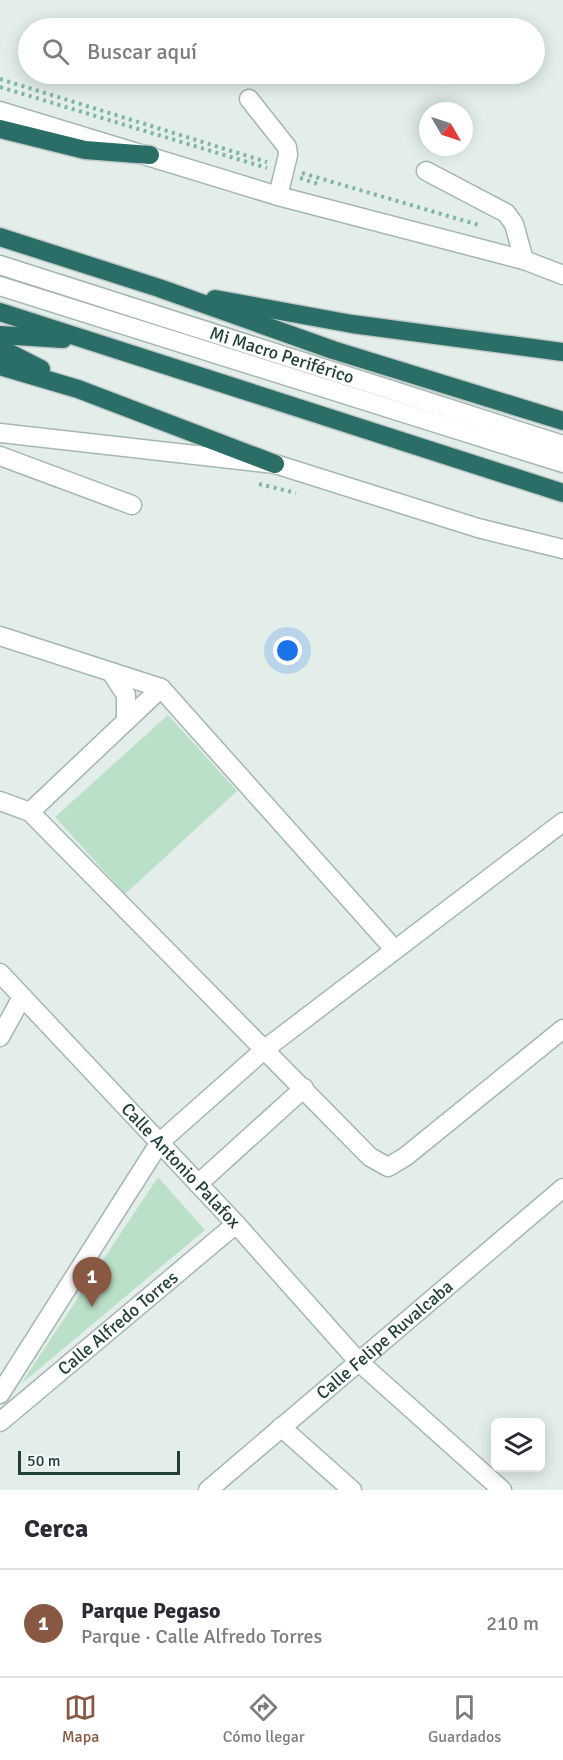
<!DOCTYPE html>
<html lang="es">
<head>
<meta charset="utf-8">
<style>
  :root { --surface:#fff; --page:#f7f7f7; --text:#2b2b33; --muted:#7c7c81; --line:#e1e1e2; --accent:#885842 }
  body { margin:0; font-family:Signika,sans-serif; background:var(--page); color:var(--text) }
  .controls { position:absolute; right:18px; bottom:18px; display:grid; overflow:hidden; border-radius:9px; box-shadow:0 3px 15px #0003 }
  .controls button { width:54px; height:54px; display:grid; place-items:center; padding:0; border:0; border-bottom:2px solid var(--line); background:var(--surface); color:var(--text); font:30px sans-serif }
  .compass { position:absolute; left:419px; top:102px; width:54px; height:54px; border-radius:50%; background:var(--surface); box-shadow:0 3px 15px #0003; rotate:129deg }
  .scale { position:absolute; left:18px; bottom:15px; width:162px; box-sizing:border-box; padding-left:6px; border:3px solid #21403b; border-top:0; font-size:16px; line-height:21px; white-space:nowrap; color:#21403b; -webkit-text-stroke:4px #f4faf7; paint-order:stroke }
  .you { position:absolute; left:288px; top:651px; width:21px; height:21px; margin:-15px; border:4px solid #fff; border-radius:50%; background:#1a73e8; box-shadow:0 0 0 9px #1a73e833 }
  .badge { display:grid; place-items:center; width:39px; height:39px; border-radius:50%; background:var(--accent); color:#fff; font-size:20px; font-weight:700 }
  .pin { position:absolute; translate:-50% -50px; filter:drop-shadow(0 2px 3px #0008) }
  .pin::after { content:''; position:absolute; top:32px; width:21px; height:18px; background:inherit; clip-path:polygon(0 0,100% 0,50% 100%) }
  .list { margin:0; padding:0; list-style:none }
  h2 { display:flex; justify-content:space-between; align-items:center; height:78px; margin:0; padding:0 24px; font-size:26px }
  h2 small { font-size:20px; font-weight:400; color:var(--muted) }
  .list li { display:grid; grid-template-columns:39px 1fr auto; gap:18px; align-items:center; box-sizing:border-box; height:108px; padding:0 24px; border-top:2px solid var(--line) }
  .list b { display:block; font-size:22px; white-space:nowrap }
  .list p { margin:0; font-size:20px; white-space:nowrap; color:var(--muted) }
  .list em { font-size:20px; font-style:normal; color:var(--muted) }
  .icon { flex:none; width:33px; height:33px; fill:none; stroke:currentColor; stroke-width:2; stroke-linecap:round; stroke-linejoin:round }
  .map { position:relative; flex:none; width:563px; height:1490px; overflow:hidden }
  .search { position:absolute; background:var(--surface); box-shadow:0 3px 15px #0003; left:18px; right:18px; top:18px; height:66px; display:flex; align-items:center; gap:15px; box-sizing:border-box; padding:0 21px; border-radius:33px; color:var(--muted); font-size:22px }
  .sheet { height:186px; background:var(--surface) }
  nav { display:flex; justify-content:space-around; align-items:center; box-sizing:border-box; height:84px; border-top:2px solid var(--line); background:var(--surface); font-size:16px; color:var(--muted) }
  nav a { display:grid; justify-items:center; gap:3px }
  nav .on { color:var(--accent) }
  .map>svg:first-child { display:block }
  .green { fill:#bae0c8 }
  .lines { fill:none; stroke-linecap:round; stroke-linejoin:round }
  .minor-casing { stroke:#a5b6b2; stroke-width:21 }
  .highway-casing { stroke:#c1cac8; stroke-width:21 }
  .path { stroke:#81b3a9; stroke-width:4; stroke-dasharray:3 4.5; stroke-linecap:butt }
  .minor { stroke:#fff; stroke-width:18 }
  .highway { stroke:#2b6e68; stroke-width:18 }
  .labels { text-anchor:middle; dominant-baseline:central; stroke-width:5; stroke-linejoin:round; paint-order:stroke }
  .street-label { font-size:18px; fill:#21403b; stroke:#f4faf7 }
</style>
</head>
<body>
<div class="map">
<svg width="563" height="1490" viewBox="0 0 563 1490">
  <rect width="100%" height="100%" fill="#e3eeea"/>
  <g class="green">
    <polygon points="168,715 237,791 125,894 55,817"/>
    <polygon points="158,1177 205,1230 21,1384"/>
  </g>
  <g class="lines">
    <defs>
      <g id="minor">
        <polyline points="249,99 287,147 288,155 278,196"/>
        <polyline points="0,111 278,196 524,260 563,275"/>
        <polyline points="426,171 506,213 514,224 524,260"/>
        <path id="s1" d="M0,265l563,180"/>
        <polyline points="0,286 563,463"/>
        <polyline points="0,433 275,464 478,528 563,549"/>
        <polyline points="0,456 132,505"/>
        <polyline points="0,636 161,688 394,949"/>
        <polyline points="111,672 126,695 126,721"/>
        <polyline points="0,801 30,812 370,1157 388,1167 405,1157 563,1029"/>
        <polyline points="30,812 161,688"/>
        <path id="s2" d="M0,973l236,251 122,137 144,129"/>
        <polyline points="0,1037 22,997"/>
        <polyline points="198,1184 304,1088"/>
        <polyline points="0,1394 160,1142 265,1049 563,822"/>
        <path id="s3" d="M0,1422l236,-198"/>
        <polyline points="281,1427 352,1490"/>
        <path id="s4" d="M208,1490l355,-302"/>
      </g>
      <g id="highway">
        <polyline points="0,129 85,150 150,155"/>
        <polyline points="0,237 159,288 333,350 563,421"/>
        <polyline points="215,299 352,324 563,352"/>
        <polyline points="0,312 563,493"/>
        <polyline points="0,335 63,339"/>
        <polyline points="0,348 41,369"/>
        <polyline points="0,366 78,389 275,464"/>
      </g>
    </defs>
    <use href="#minor" class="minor-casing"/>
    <use href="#highway" class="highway-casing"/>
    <g class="path">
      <polyline points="0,79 267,162"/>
      <polyline points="0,87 267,168"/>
      <polyline points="302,173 482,226"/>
      <polyline points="300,178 321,185"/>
      <polyline points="259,484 296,493"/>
    </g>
    <use href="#minor" class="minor"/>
    <use href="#highway" class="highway"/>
  </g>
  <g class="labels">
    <g class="street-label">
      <text stroke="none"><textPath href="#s1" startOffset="296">Mi Macro Periférico</textPath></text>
      <text stroke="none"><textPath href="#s2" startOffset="264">Calle Antonio Palafox</textPath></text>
      <text stroke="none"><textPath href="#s3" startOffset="154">Calle Alfredo Torres</textPath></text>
      <text stroke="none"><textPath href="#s4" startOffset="232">Calle Felipe Ruvalcaba</textPath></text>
    </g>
  </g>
</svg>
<div class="controls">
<button><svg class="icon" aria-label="layers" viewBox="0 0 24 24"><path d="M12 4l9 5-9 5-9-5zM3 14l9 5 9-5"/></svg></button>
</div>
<svg class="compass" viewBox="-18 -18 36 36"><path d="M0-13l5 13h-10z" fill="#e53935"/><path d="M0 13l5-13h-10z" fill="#7c7c81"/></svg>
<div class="scale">50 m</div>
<div class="you"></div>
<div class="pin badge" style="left:92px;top:1307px">1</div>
<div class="search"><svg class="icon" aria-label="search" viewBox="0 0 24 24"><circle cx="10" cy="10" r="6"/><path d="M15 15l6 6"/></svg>Buscar aquí</div>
</div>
<section class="sheet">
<h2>Cerca<small></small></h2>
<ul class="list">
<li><span class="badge">1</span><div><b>Parque Pegaso</b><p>Parque · Calle Alfredo Torres</p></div><em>210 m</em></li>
</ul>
</section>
<nav>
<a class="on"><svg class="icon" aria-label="map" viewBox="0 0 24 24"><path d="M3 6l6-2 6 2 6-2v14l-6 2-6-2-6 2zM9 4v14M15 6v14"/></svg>Mapa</a>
<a><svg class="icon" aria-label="directions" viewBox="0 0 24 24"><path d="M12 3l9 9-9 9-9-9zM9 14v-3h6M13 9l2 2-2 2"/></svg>Cómo llegar</a>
<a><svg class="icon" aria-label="saved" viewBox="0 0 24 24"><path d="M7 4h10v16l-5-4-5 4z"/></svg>Guardados</a>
</nav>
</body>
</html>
